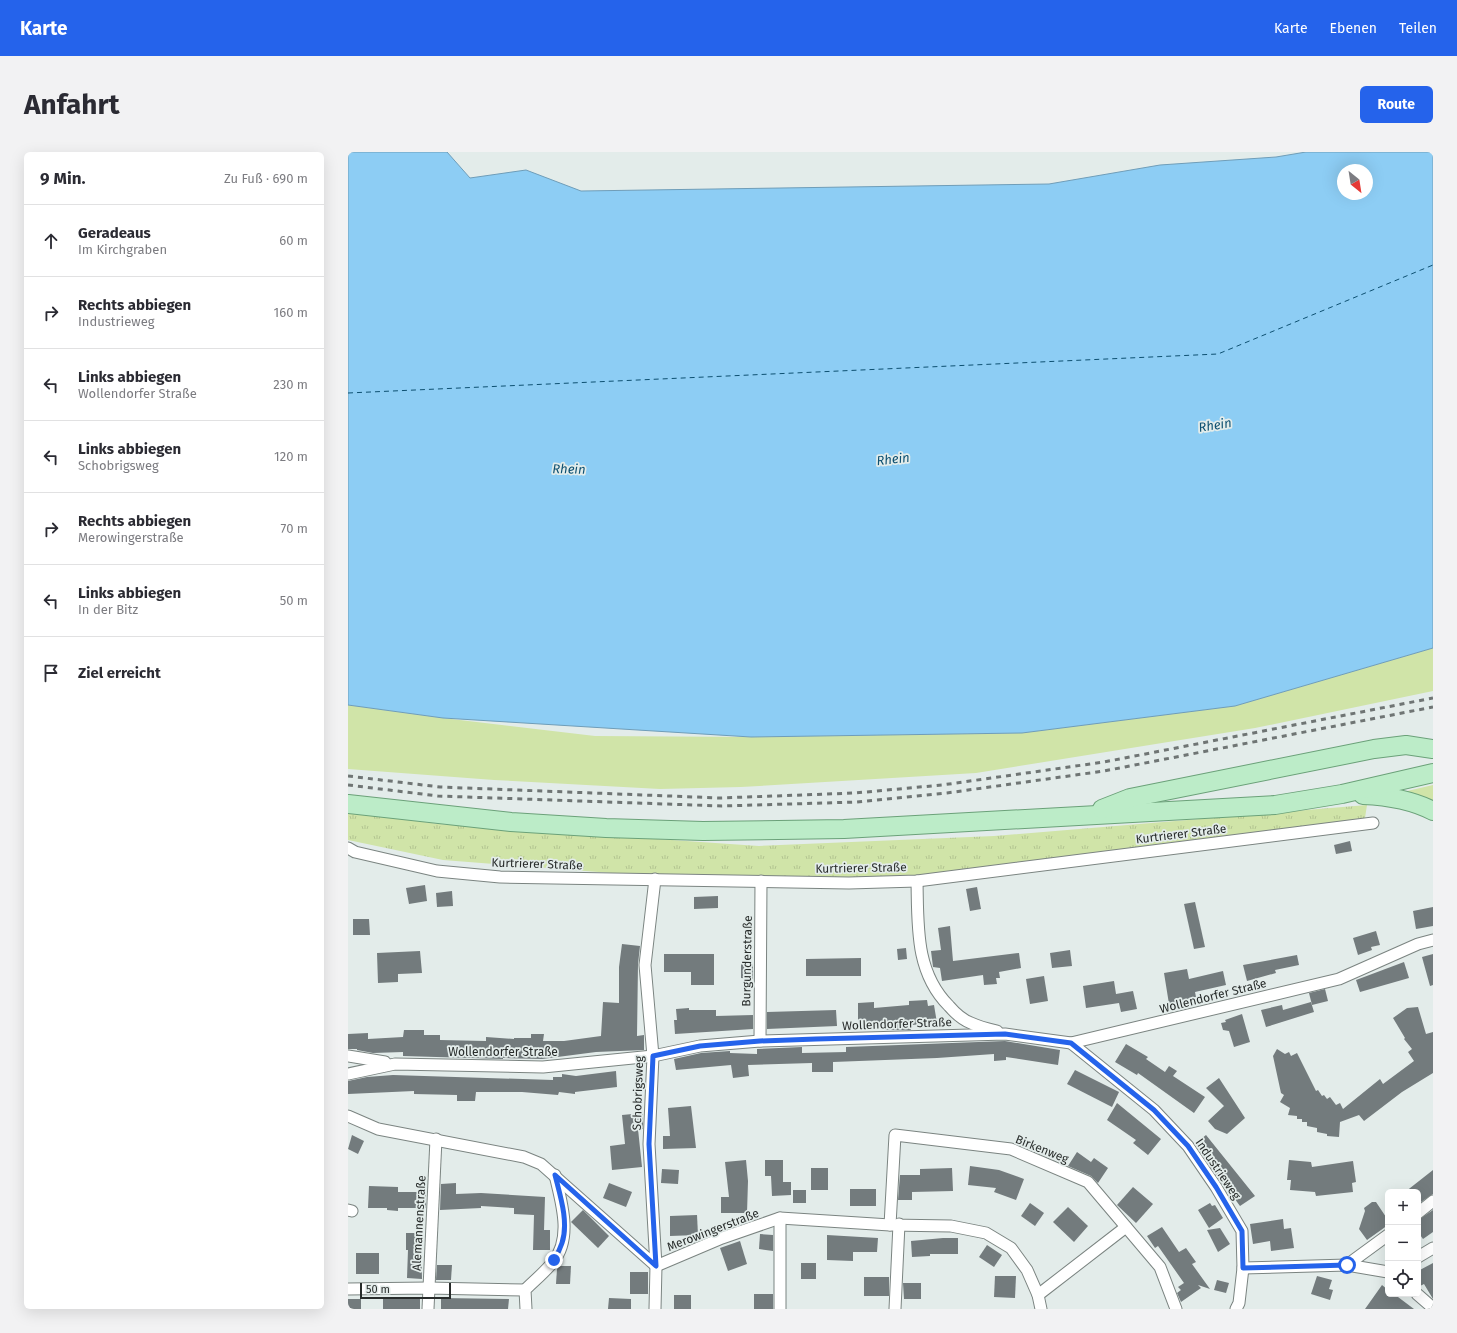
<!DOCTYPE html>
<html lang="de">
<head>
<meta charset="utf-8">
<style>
  :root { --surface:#fff; --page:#f2f2f3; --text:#2b2b33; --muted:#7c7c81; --line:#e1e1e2; --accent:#2563eb }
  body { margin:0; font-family:"Fira Sans",sans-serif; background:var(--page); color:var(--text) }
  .controls { position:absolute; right:12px; bottom:12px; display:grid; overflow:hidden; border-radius:6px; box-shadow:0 4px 16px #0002 }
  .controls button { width:36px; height:36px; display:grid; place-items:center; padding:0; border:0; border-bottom:1px solid var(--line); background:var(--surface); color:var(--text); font:20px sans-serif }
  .compass { position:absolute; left:989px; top:12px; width:36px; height:36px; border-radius:50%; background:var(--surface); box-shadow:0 4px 16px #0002; rotate:150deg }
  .scale { position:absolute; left:12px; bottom:10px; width:91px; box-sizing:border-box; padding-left:4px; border:2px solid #282c2b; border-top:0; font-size:11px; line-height:14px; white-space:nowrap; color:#282c2b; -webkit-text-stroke:3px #e3ecea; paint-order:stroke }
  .stop { position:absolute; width:12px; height:12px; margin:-9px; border:3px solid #2563eb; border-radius:50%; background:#fff }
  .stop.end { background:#2563eb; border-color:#fff; box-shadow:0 1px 4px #0008 }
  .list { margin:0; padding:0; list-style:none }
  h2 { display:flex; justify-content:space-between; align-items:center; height:52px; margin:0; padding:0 16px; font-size:17px }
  h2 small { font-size:13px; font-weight:400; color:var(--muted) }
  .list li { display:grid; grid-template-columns:26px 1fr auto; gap:12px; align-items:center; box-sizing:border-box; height:72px; padding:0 16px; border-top:1px solid var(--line) }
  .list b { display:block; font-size:15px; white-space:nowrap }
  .list p { margin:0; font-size:13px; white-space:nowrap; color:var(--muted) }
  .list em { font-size:13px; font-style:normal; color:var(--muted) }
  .icon { flex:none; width:22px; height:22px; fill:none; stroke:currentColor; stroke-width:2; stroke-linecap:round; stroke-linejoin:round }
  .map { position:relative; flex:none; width:1085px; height:1157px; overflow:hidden; border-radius:6px }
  header { display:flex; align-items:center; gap:24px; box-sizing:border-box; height:56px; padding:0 20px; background:var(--accent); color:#fff }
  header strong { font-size:19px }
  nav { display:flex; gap:22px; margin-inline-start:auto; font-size:14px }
  .intro { display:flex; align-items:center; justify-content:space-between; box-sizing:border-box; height:96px; padding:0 24px }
  h1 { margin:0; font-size:28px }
  .button { padding:10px 18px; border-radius:6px; background:var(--accent); color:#fff; font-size:14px; font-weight:700 }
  main { display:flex; gap:24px; padding:0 24px }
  aside { flex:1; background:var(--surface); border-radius:6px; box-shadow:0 4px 16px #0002 }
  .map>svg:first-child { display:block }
  .grass { fill:#d0e4a8 }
  .park { fill:url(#park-tufts) }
  .water { fill:#8dcdf4; stroke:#6f9db8; fill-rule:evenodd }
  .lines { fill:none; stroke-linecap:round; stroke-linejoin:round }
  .ferry { stroke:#0d5071; stroke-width:1; stroke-dasharray:5 4; stroke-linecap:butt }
  .building { fill:#737b7d }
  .minor-casing { stroke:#7b8481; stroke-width:13 }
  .primary-casing { stroke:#6ba179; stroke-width:20 }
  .minor { stroke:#fff; stroke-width:11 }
  .primary { stroke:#bcecc8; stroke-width:18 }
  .rail { stroke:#6f7574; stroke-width:3; stroke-dasharray:5 5; stroke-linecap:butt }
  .route { stroke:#2563eb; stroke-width:5 }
  .labels { text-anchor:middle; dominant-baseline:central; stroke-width:3.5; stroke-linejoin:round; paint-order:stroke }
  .street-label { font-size:12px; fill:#282c2b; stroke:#e3ecea }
  .water-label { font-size:13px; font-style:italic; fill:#0d5071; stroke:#e3ecea }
</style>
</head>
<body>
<header>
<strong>Karte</strong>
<nav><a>Karte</a><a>Ebenen</a><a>Teilen</a></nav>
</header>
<div class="intro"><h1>Anfahrt</h1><a class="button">Route</a></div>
<main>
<aside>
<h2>9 Min.<small>Zu Fuß · 690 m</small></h2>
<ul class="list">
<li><svg class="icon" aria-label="ahead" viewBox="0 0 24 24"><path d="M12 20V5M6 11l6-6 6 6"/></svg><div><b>Geradeaus</b><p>Im Kirchgraben</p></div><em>60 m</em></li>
<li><svg class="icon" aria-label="right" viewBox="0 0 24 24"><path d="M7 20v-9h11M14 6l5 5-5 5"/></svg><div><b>Rechts abbiegen</b><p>Industrieweg</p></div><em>160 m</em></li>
<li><svg class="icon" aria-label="left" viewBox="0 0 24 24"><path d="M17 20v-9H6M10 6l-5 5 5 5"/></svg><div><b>Links abbiegen</b><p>Wollendorfer Straße</p></div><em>230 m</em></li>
<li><svg class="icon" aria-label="left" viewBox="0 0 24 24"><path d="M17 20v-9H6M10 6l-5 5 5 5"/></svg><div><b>Links abbiegen</b><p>Schobrigsweg</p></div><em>120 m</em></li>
<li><svg class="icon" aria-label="right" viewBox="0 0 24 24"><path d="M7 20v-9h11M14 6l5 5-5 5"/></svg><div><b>Rechts abbiegen</b><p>Merowingerstraße</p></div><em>70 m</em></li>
<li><svg class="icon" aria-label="left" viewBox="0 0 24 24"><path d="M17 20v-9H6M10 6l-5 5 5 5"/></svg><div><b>Links abbiegen</b><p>In der Bitz</p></div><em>50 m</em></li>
<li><svg class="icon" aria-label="arrive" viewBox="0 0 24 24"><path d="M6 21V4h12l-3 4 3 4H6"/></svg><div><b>Ziel erreicht</b></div></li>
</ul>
</aside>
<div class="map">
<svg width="1085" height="1157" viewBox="0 0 1085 1157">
  <defs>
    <pattern id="park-tufts" width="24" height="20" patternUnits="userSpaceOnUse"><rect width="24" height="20" fill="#d0e4a8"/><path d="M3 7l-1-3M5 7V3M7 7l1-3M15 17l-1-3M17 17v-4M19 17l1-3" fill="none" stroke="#b3c491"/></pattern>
  </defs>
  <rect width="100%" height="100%" fill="#e3ecea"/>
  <g class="grass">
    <polygon points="1085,496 1085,539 907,576 628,621 393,635 312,637 146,628 0,617 0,553 95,566 247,584 403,585 674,581 887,554"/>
    <polygon points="1085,633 1085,650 1055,640"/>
  </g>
  <polygon class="park" points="1019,653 1017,666 565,725 315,725 95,708 0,688 0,660 91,672 411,694 646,684"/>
  <path class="water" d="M0,0h99l23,26 56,-8 55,21 468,-7 111,-19 116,-8 30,-5h127v496l-198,58 -213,27 -271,4 -308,-19 -95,-13zM995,18h24v24h-24z"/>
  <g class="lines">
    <polyline class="ferry" points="0,241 870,202 1085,113"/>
  </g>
  <g class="building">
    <polygon points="1002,689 1004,699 988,702 986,693"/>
    <polygon points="77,733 79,749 61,752 58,736"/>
    <polygon points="629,735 633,757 622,759 618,737"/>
    <polygon points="104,739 105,754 89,755 88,741"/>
    <polygon points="370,744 370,756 346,757 346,745"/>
    <polygon points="847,750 857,795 846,797 836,752"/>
    <polygon points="1085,755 1085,774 1068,777 1065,759"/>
    <polygon points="5,767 21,767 22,783 5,783"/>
    <polygon points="602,774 605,809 671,801 673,816 651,820 652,826 648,826 649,832 636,833 635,823 594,829 592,816 585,815 583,799 593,798 590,776"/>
    <polygon points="1028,779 1032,793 1023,795 1024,798 1010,803 1005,786"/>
    <polygon points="274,792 292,794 290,812 289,884 296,883 296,898 248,900 194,907 155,906 155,907 55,904 55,900 25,901 9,898 9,897 0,897 0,882 20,881 20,887 55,885 56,878 76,878 76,883 92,883 92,888 138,889 138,885 166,887 166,886 183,886 183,882 196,882 195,889 216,889 253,884 255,850 271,851 271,815"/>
    <polygon points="558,796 559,807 550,808 549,797"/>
    <polygon points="722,798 724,814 704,816 702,801"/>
    <polygon points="72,799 74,821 50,822 50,830 30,831 29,801"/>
    <polygon points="316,802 366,802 366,833 343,833 343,820 316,820"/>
    <polygon points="1085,802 1085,833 1082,834 1074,805"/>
    <polygon points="949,803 951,813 927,818 928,821 899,829 895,813"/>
    <polygon points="513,806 513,824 458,824 458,807"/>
    <polygon points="1056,810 1061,826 1012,840 1008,828"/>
    <polygon points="393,811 405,812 405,827 393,826"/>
    <polygon points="839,817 841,827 875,819 878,833 847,840 848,845 821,852 816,821"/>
    <polygon points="696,824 700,849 682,852 678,827"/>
    <polygon points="766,829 768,842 785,839 789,857 773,860 771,851 738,856 735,834"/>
    <polygon points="977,837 980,849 964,853 961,841"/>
    <polygon points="579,848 580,854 586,853 589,871 563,873 563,878 536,878 535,873 510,873 510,851 526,850 526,856 561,853 561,849"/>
    <polygon points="963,850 966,860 918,875 913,858 934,853 935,858"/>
    <polygon points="1070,855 1078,882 1085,880 1085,921 1054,940 1016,969 1011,963 992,970 991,985 979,984 979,982 969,980 969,976 959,974 959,970 954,970 954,967 949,967 949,964 940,963 942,956 932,950 936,943 933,941 925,904 929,897 937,902 941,900 943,904 949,901 968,939 970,938 974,944 976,943 979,947 982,945 988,953 992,951 995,957 1032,927 1035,932 1066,909 1060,900 1064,897 1056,887 1057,886 1045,866 1059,856"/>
    <polygon points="341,856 341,858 368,858 368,864 405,863 405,877 327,882 326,868 329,868 328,857"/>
    <polygon points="488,858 489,874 419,877 419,860"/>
    <polygon points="894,862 902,890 886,895 881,879 875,878 873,871 878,870 877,868"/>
    <polygon points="657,889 712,898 710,913 658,905 658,908 646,909 646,902 589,906 485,910 485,920 464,920 464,911 400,913 401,924 385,926 383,913 328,918 326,907 353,901 382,899 382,901 409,902 409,897 454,895 454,901 498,900 498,895"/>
    <polygon points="778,892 800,905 798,907 817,920 821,914 829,919 825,924 857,945 846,961 790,921 789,923 767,910"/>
    <polygon points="727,918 771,940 764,955 719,932"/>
    <polygon points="268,919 269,935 227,940 227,942 211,940 210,943 174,940 128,940 127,949 109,949 109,943 66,942 66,939 0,942 0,929 19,925 45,923 205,928 205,925 214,925 214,922 228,924"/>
    <polygon points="871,926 897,966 879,982 867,977 860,969 876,954 858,936"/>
    <polygon points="769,951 813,987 800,1003 785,991 788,988 759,968"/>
    <polygon points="343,954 348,996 315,997 315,984 322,984 320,956"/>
    <polygon points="295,961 295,977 290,977 294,1015 264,1018 262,994 277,992 274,963"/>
    <polygon points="4,983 16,989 10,1002 0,997"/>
    <polygon points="858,983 907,1044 892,1054 878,1035 877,1036 847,992"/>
    <polygon points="729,1000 743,1010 746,1006 760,1016 750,1031 743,1024 720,1014"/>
    <polygon points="398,1008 400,1029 399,1061 373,1061 373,1045 381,1045 377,1010"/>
    <polygon points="417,1008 435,1008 435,1030 443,1030 443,1043 424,1044 423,1024 417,1024"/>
    <polygon points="941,1008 963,1010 964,1015 1005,1009 1008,1030 1004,1031 1005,1040 968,1044 967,1040 942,1038 943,1028 939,1028"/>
    <polygon points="622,1014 651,1018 676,1027 668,1048 646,1040 648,1036 620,1033"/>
    <rect x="463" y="1016" width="17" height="22"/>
    <polygon points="604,1016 605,1039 564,1040 564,1048 550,1048 552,1023 572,1023 572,1017"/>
    <polygon points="314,1017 331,1018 330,1032 313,1031"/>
    <polygon points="1085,1018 1085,1042 1070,1052 1070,1040 1057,1040"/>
    <polygon points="108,1031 108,1042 133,1041 197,1045 196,1078 202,1078 202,1098 185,1098 186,1063 166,1062 166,1056 133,1054 133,1056 92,1058 93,1032"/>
    <polygon points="261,1031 284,1040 278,1055 255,1046"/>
    <polygon points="21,1034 50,1035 50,1040 78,1040 78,1056 50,1056 50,1059 39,1058 39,1056 20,1056"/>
    <polygon points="785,1035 805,1052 788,1071 769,1053"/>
    <rect x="502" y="1037" width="26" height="17"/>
    <rect x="445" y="1038" width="13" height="13"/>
    <polygon points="1024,1050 1028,1050 1040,1068 1040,1073 1019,1088 1011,1077 1017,1059 1016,1056"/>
    <polygon points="682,1051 696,1061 687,1074 673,1064"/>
    <polygon points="862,1051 864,1054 867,1053 875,1066 861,1076 850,1058"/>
    <polygon points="720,1055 740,1074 726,1090 705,1070"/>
    <polygon points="235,1058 261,1084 250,1096 223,1070"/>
    <polygon points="1085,1058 1085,1080 1075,1087 1070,1080 1070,1068"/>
    <polygon points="349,1063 350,1083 322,1084 322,1064"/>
    <polygon points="935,1067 936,1077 943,1076 946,1096 923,1099 922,1089 905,1092 902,1072"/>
    <polygon points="814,1075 831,1100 838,1096 848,1110 844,1112 862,1137 850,1133 853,1136 833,1150 829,1141 833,1138 830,1135 836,1131 810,1094 807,1096 799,1084"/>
    <polygon points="872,1076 882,1092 870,1100 859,1078"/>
    <polygon points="58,1081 73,1081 74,1127 59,1126 60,1098 58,1098"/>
    <polygon points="412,1082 425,1083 425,1099 411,1097"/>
    <polygon points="479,1083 530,1086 529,1100 505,1100 505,1109 479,1108"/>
    <polygon points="595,1086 610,1086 610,1102 582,1102 582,1104 564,1105 563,1089"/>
    <polygon points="392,1089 399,1112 380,1119 372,1096"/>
    <polygon points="639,1093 654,1103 646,1115 631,1105"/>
    <rect x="8" y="1101" width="23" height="21"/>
    <rect x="453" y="1111" width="15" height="16"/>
    <polygon points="1085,1111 1085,1147 1076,1132 1070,1135 1070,1119"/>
    <polygon points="89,1113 104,1113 103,1128 88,1128"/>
    <polygon points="211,1114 223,1114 222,1132 208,1132 209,1117"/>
    <rect x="282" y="1120" width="18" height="22"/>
    <polygon points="647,1124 668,1124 667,1146 646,1145"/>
    <polygon points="969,1124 984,1128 981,1137 985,1138 982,1148 963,1142"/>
    <rect x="516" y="1125" width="25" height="19"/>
    <polygon points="869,1128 881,1131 878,1141 866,1138"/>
    <polygon points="555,1131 573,1131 573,1147 556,1147"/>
    <polygon points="1034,1133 1040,1138 1040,1142 1046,1142 1066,1157 1017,1157"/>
    <rect x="406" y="1142" width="19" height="15"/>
    <rect x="326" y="1143" width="17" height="14"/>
    <polygon points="35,1146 72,1147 72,1157 35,1157"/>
    <polygon points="93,1146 161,1147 160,1157 93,1157"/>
    <polygon points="261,1146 283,1147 283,1157 260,1157"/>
    <rect x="0" y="1147" width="13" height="10"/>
  </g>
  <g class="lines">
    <defs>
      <g id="minor">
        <polyline points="0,696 7,700 89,719 152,725 501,731 569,729 1025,671"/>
        <path d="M569,729c1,45 -2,91 32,125 6,7 14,14 22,17 8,4 17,6 26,8"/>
        <polyline points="412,889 413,729"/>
        <polyline points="723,891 806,958 840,994 868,1035 894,1079 895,1116 891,1151 888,1157"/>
        <polyline points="0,904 37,910"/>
        <polyline points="0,922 47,912 195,915 305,904 352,894 412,889 657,882 723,891 991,827 1070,792 1085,788"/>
        <polyline points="0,964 30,977 176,1005 193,1012 308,1114 374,1086 432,1066 542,1073 603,1074 638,1081 663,1096 679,1118 690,1143 693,1157"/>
        <polyline points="0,1058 4,1059"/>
        <polyline points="1070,1061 1085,1049"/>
        <polyline points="542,1073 547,983 663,997 740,1030 812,1115 828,1157"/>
        <polyline points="1070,1105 1085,1096"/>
        <polyline points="999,1113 1040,1083"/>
        <polyline points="895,1116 999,1113 1040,1120"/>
        <polyline points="0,1137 80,1136 177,1138"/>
        <polyline points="1069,1142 1085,1156"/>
        <polyline points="690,1143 778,1075"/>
        <polyline points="80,1157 88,987"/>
        <path d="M178,1157l-1,-19c9,-9 20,-18 28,-28 20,-24 8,-61 2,-87"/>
        <polyline points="307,1157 308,1114 301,992 305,904 297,813 307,727"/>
        <polyline points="432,1157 432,1066"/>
        <polyline points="547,1157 551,1072"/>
      </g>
      <g id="primary">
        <path d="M1015,643c24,1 49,5 70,16"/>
        <polyline points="0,652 163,670 258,676 355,679 496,677 927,653 994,642 1085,621"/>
        <polyline points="754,657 782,646 1026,597 1058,593 1085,597"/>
      </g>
    </defs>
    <use href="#minor" class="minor-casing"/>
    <use href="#primary" class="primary-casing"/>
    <use href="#minor" class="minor"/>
    <use href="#primary" class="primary"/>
    <g class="rail">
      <polyline points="0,624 92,635 372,646 507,641 594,633 756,610 1085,546"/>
      <polyline points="0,633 90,644 374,654 509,650 599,641 756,619 1085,555"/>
    </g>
  </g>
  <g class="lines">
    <path class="route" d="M206,1108c3,-5 6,-11 8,-17 7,-21 -2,-48 -7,-68l101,91 -7,-122 4,-88 47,-10 60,-5 56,-2 189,-5 66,9 83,67 34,36 28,41 26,44 1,37 104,-3"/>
  </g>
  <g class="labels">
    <g class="street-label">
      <text transform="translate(833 682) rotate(-7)">Kurtrierer Straße</text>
      <text transform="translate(189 712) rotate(2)">Kurtrierer Straße</text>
      <text transform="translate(513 716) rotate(-1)">Kurtrierer Straße</text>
      <text transform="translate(399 809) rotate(-89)">Burgunderstraße</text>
      <text transform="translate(865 844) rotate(-14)">Wollendorfer Straße</text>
      <text transform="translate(549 872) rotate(-2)">Wollendorfer Straße</text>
      <text x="155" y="900">Wollendorfer Straße</text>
      <text transform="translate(290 941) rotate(-88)">Schobrigsweg</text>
      <text transform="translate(694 997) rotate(22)">Birkenweg</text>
      <text transform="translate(870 1017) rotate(56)">Industrieweg</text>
      <text transform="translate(71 1071) rotate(-87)">Alemannenstraße</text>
      <text transform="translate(365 1078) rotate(-21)">Merowingerstraße</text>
    </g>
    <g class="water-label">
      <text transform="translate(867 273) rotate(-9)">Rhein</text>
      <text transform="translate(545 307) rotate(-6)">Rhein</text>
      <text transform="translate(221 317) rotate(1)">Rhein</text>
    </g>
  </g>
</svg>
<div class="controls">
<button>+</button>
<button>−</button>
<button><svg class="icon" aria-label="locate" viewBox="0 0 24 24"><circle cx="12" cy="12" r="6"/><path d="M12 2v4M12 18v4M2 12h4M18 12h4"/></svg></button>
</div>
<svg class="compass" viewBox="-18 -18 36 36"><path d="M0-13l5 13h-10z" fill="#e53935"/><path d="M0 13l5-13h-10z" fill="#7c7c81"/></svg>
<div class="scale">50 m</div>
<div class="stop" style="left:999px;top:1113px"></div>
<div class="stop end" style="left:206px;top:1108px"></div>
</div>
</main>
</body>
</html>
